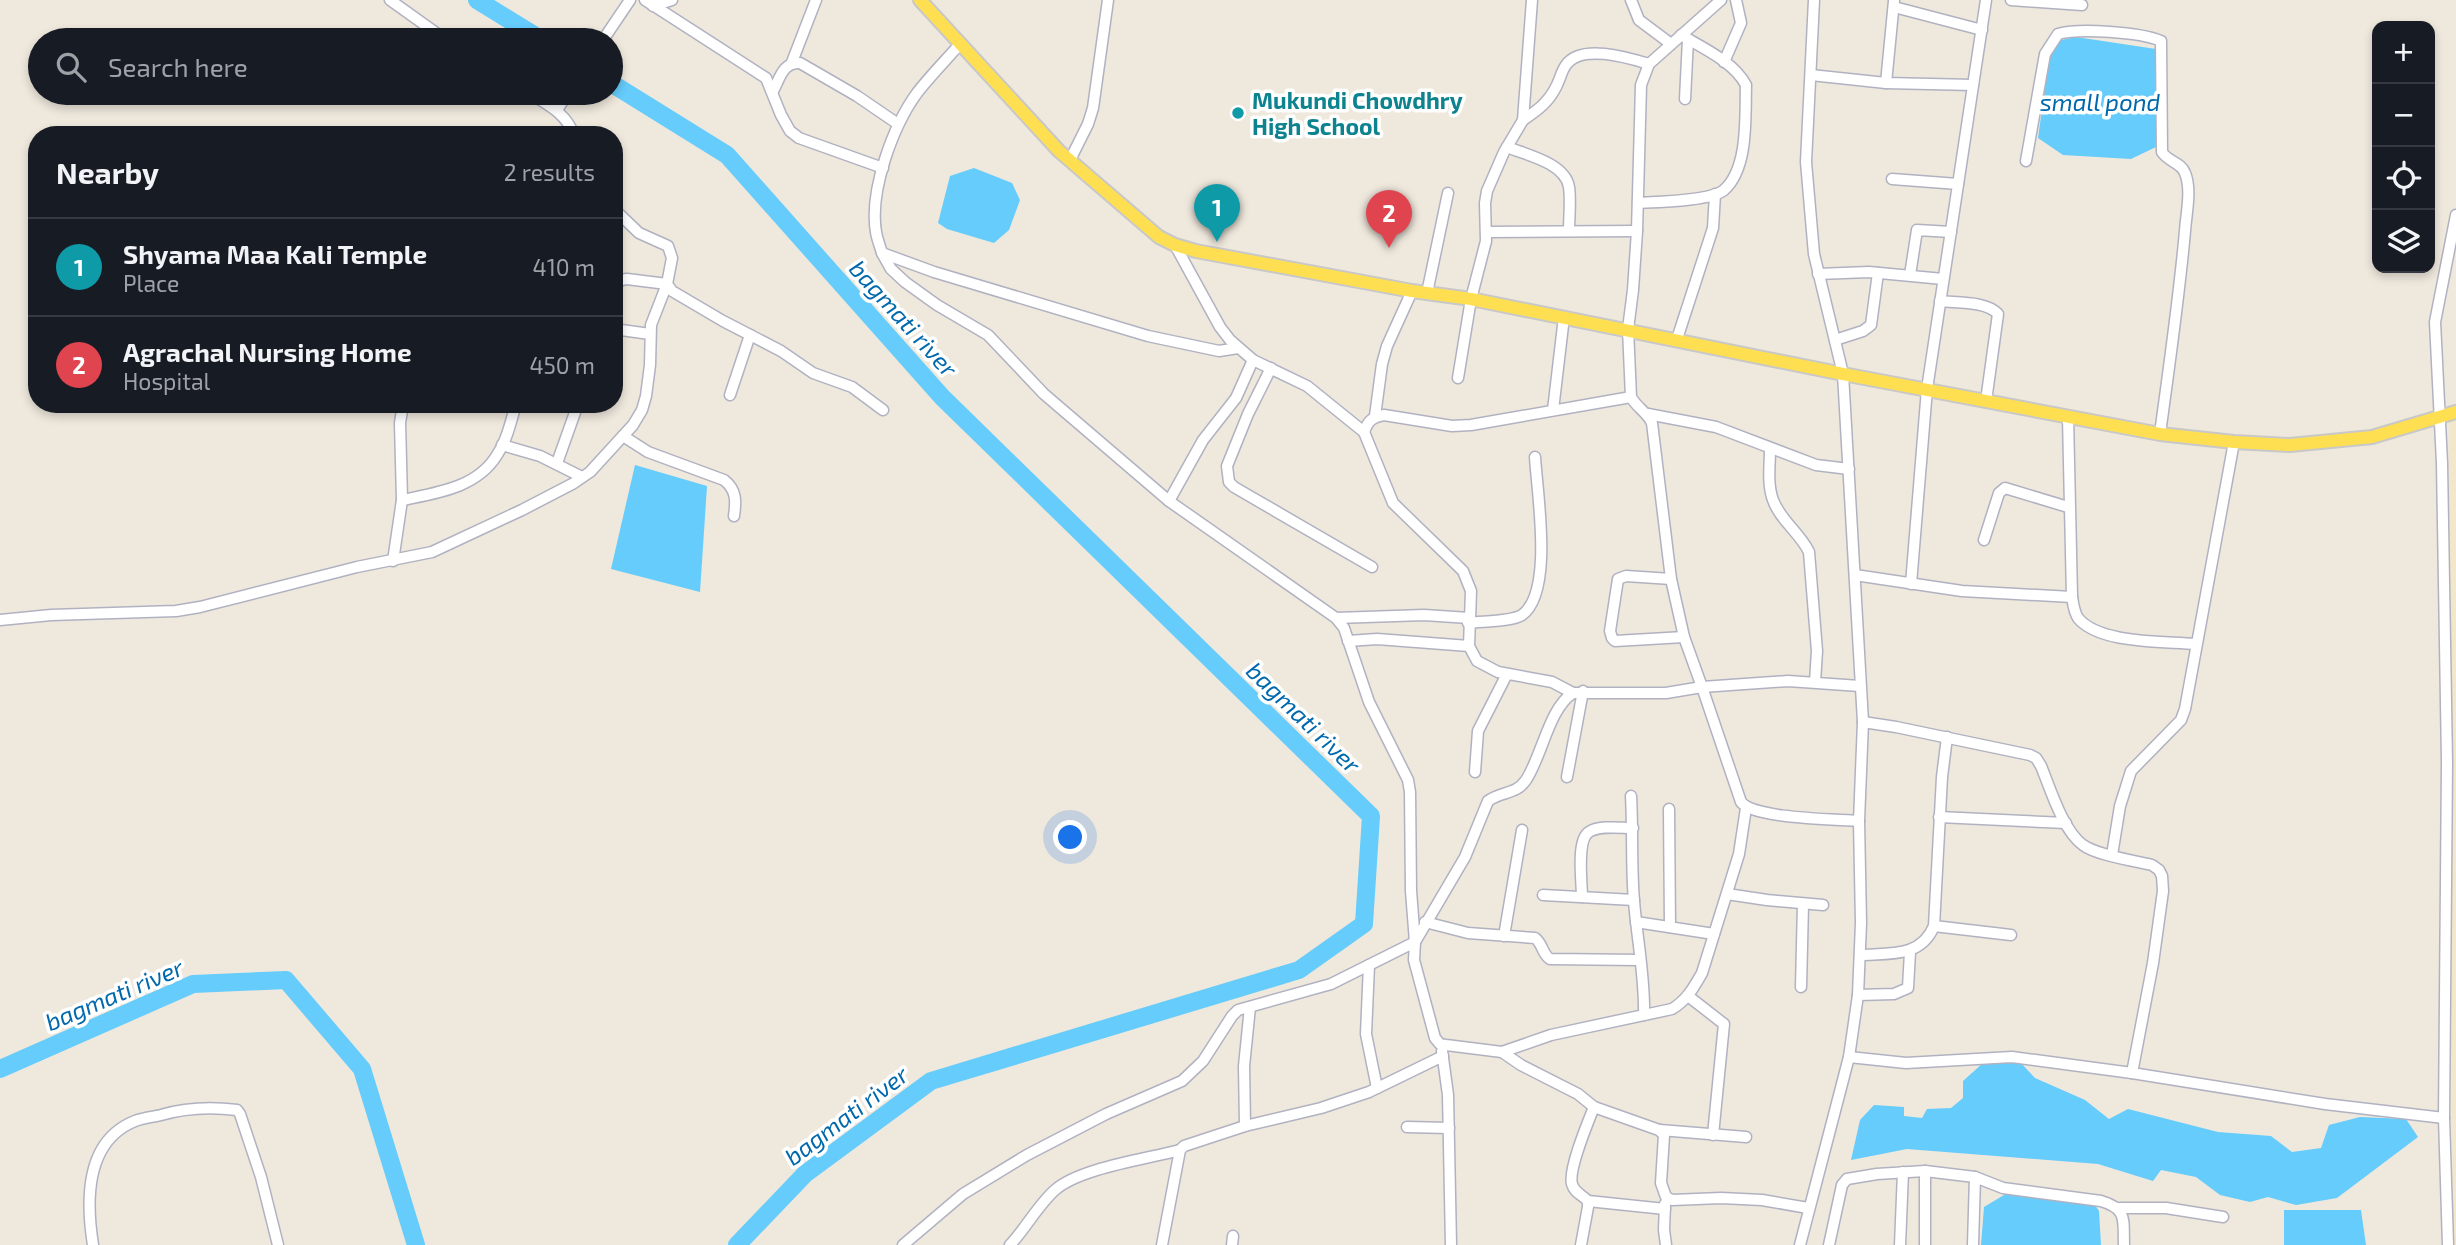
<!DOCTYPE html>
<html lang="en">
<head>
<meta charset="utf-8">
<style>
  :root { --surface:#171b24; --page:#20242c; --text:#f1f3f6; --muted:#9ea1a6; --line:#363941; --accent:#0b8043 }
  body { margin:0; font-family:"Exo 2",sans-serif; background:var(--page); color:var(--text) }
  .controls { position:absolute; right:21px; top:21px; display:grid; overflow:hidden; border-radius:14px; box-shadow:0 4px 10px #0003 }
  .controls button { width:63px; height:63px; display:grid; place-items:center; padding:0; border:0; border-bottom:2px solid var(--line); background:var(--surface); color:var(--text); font:35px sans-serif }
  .you { position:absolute; left:1071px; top:838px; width:24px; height:24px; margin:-18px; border:5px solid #fff; border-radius:50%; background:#1a73e8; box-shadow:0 0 0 10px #1a73e833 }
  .badge { display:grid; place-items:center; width:46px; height:46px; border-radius:50%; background:var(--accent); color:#fff; font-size:23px; font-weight:700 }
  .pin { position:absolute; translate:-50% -58px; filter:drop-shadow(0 2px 4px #0008) }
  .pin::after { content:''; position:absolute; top:37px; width:24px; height:21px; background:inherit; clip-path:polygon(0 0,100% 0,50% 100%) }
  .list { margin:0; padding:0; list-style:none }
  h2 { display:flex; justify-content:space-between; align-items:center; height:91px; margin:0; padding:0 28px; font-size:30px }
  h2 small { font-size:23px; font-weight:400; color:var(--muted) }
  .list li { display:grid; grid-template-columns:46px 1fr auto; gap:21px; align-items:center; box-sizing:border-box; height:98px; padding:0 28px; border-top:2px solid var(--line) }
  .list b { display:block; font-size:26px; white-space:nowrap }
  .list p { margin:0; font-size:23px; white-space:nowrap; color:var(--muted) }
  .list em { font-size:23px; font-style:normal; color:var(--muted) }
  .icon { flex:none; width:38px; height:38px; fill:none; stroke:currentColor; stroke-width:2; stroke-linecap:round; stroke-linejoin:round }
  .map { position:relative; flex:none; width:2456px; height:1245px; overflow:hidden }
  .search { position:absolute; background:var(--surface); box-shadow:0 4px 10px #0003; left:28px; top:28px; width:595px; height:77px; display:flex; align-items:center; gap:18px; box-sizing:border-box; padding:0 24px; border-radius:38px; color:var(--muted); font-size:26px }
  .panel { position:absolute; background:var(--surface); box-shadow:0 4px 10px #0003; left:28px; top:126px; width:595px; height:287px; border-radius:28px }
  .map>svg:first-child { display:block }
  .education { fill:#f2e7ca }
  .water { fill:#65ccfc }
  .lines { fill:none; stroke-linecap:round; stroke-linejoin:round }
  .river { stroke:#65ccfc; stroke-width:18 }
  .minor-casing { stroke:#b1b2c1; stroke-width:13 }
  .major-casing { stroke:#c8c8c8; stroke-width:16 }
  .minor { stroke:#fff; stroke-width:10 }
  .major { stroke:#ffdf52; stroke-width:12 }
  .culture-dot { fill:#0f9aa8; stroke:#fff; stroke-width:2.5 }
  .labels { text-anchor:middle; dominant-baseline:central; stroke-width:7; stroke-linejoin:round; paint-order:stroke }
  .culture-label { font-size:23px; font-weight:bold; fill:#0d838f; stroke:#fff; text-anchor:start }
  .water-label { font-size:24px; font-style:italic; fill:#0068ac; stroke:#fff }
</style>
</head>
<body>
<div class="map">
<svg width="2456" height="1245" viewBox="0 0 2456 1245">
  <rect width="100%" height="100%" fill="#efe8dd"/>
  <polygon class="education" points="2456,420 2456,1245 2453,1245 2449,421"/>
  <g class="water">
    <polygon points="2076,37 2156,49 2156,147 2131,159 2063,155 2038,138 2050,54 2061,40"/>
    <polygon points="974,168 1012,183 1020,200 1009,230 994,243 947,229 938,223 950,176"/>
    <polygon points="635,465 707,486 700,592 611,569"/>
    <polygon points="1983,1063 2021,1063 2035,1078 2085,1100 2109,1119 2128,1109 2218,1132 2271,1136 2292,1152 2321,1148 2329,1125 2360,1117 2406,1119 2418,1137 2337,1198 2296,1205 2268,1197 2250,1202 2220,1195 2196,1177 2161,1170 2153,1181 2098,1164 1907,1149 1851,1160 1860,1120 1874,1105 1904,1107 1904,1116 1922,1118 1927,1109 1951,1108 1963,1098 1963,1081"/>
    <polygon points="2009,1192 2095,1205 2099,1211 2101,1245 1981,1245 1984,1207"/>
    <polygon points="2284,1210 2361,1210 2366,1245 2284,1245"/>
  </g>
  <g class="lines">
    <g class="river">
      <polyline points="477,0 542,40"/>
      <polyline points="611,83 727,155 942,397 1371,816 1364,924 1299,970 931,1081 805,1174 737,1245"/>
      <polyline points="0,1069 193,984 286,980 362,1069 416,1245"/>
    </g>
    <defs>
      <g id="minor">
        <polyline points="390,0 446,40"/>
        <polyline points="645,0 766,78 781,115 790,131 799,138 883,168"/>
        <polyline points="1631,0 1639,20 1671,44"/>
        <path d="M1721,0l-72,64 -8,21 -4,146 -4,59 -5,39 3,68c6,11 16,15 21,26l19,156 13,58 18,50 86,-6 72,5"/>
        <polyline points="2011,0 2082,5"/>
        <polyline points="653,6 672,0"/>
        <polyline points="1894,7 1982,30"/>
        <polyline points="603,40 630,0"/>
        <path d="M960,44c-14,16 -30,32 -43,49 -24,33 -48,98 -41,139 1,7 4,14 6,21l52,19 214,64 71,15 19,-3"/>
        <polyline points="792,62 816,0"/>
        <polyline points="1724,62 1741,23 1736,0"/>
        <polyline points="1811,75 1886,83 1973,85"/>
        <polyline points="1886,83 1894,1"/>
        <path d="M773,91c7,-13 10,-29 27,-28l57,33 41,28"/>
        <path d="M529,93c19,12 37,20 45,42"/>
        <polyline points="1685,99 1688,39"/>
        <polyline points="557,110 568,93"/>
        <path d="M1523,120c15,-10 26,-18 34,-35 3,-6 5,-15 9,-20 15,-22 63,-7 83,-1"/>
        <path d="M1507,147c20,8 58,16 62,40 2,14 0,30 0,44"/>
        <polyline points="1070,160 1088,124 1093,108 1108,0"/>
        <path d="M2026,161l19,-107 13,-20c21,-6 82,-2 103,7l1,111c6,10 19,10 23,21 7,17 1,41 0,58 -6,68 -16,135 -25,203"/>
        <polyline points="1892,179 1958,184"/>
        <path d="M1638,203c18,-1 74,-2 86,-13 25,-22 21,-75 22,-105 -12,-23 -43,-37 -65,-50"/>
        <polyline points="614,209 639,233 668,246 672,258 667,284 672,291 723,321 781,351 813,373 852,387 883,410"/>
        <polyline points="1487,232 1637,231"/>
        <polyline points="1175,245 1220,327 1230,340 1253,360 1307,386 1364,432 1393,503 1463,571 1471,591 1469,646 1477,661 1498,672 1552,682 1573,693"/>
        <polyline points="882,253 891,269 905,282 937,305 988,335 1044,394 1169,501 1336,618 1344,628 1369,702 1408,780 1410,792 1411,891 1415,942 1331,984 1238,1010 1232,1016 1203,1061 1182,1081 1106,1114 1027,1155 963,1194 903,1245"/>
        <polyline points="1818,274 1869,272 1943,279"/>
        <polyline points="1910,275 1917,230 1951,232"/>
        <polyline points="1427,293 1448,193"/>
        <path d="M1940,301c17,2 47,0 58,13l-12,87"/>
        <polyline points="614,329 650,334"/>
        <polyline points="1677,339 1713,228 1715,194"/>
        <polyline points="1835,340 1863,331 1871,325 1878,273"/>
        <polyline points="1271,368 1248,414 1227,466 1229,482 1234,487 1372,567"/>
        <polyline points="1458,378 1471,299 1486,241 1485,203 1487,191 1504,152 1523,120 1532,0"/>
        <polyline points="730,395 750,335"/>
        <polyline points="1553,410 1564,317"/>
        <polyline points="1648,414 1716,427 1816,465 1849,469"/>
        <polyline points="1375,416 1382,364 1387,346 1412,291"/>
        <path d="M2068,417l4,180c1,6 2,15 6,21 21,26 86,23 117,26"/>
        <path d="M1364,432c4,-11 8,-15 20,-17l68,11 19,-1 160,-28"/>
        <path d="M623,436l25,16 76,28c13,10 12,22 10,36"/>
        <polyline points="502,445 540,456 582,477"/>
        <path d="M1770,449c0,16 -3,35 3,51 7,20 27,33 36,52l8,99 -2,31"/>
        <polyline points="557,463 578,404"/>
        <path d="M402,500c34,-7 75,-12 95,-45 10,-15 14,-34 19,-51"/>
        <polyline points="1169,501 1203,440 1236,398 1253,360"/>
        <polyline points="1984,540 1999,493 2005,488 2068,507"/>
        <polyline points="393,561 402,500 400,423 403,404"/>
        <polyline points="1855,575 1962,591 2072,597"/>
        <polyline points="1671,579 1626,576 1618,579 1610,631 1612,638 1615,641 1684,637"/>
        <polyline points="1911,584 1927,389 1986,0"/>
        <polyline points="1336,618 1424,615 1469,618"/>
        <polyline points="0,620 51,615 176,611 200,607 357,567 432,552 522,510 574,483 590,472 633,425 642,410 646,396 650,365 651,325 667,284 627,279 621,280 614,287"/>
        <path d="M1468,623c13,-2 43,-1 54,-8 32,-23 15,-122 13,-158"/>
        <polyline points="1348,641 1377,639 1469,646"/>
        <path d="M1863,722l33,5 134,28 6,3 5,8c9,22 22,65 42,79 13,10 52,16 69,20l7,5 3,6 1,15 -10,72 -21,110"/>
        <polyline points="1475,772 1478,731 1507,674"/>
        <polyline points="1567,777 1583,691"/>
        <path d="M1631,796c2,35 0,70 3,105 3,38 11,76 10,114"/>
        <path d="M1746,808l-7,46 -37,119c-8,14 -15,27 -30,36l-121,26 -49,17 -56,-7 -6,-1 -5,-6 -21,-78 1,-18 50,-85 23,-56c13,-10 28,-6 38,-21 16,-24 23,-72 47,-87h93l36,-6 39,115c14,17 94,17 118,19"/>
        <polyline points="1669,809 1670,927"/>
        <polyline points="1939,817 2066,823"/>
        <polyline points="2112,855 2120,806 2131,771 2181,720 2185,709 2234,442"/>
        <polyline points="1727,894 1767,900 1823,905"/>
        <polyline points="1543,895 1634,900"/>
        <path d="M1582,897c0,-15 -6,-57 7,-65 10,-7 31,-4 44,-4"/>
        <path d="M1425,922l43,11 67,5c8,6 7,16 15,21l89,1"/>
        <polyline points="1636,922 1714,934"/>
        <polyline points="1934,926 2011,935"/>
        <polyline points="1504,936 1522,830"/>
        <path d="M1860,955c29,-2 61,3 74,-29l8,-149 5,-40"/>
        <polyline points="1369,965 1366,1034 1377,1088"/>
        <polyline points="1801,987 1803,904"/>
        <polyline points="1858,995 1894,994 1908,988 1910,952"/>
        <polyline points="1688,996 1724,1024 1713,1135"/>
        <polyline points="1442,1051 1448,1095 1451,1245"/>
        <polyline points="1502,1052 1521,1065 1578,1094 1594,1107 1659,1130 1664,1135 1661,1183 1666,1197 1672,1200 1721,1198 1762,1200 1808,1208"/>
        <polyline points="1849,1057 1906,1063 2012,1057 2132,1073 2325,1104 2444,1118"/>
        <polyline points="1245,1126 1244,1066 1250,1007"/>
        <polyline points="1407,1127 1449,1128"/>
        <polyline points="1660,1130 1746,1137"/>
        <polyline points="1588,1201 1665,1209"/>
        <polyline points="1665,1204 1664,1230 1666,1245"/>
        <polyline points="2120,1208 2166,1208 2223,1217"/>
        <path d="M93,1245c-7,-44 -8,-104 42,-124 8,-3 18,-4 26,-6 24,-7 52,-8 76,-5l3,4 21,63 17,68"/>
        <path d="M1010,1245c16,-17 28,-40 45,-55 25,-22 92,-31 125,-40"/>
        <polyline points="1162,1245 1180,1150 1184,1146 1245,1126 1321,1108 1369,1092 1443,1056"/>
        <polyline points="1232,1245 1233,1236"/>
        <path d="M1581,1245l7,-38v-6c-6,-6 -14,-9 -16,-17 -4,-14 16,-62 22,-77"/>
        <polyline points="1800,1245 1849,1057 1858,995 1861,923 1859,821 1863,722 1843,374 1814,254 1806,162 1814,0"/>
        <path d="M1829,1245l13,-60 5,-6 30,-5 48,-3 50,6 28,11 98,13c27,8 22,19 23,44"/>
        <polyline points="1900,1245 1903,1172"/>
        <polyline points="1925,1245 1925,1171"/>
        <polyline points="1973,1245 1975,1177"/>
        <polyline points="2448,1245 2444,1118 2447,762 2442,463 2435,322 2456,215"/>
      </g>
      <polyline id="major" points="920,0 1059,151 1159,237 1175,245 1196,251 1412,291 1471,299 1843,374 2160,434 2234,442 2290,445 2372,437 2456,412"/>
    </defs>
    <use href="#minor" class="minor-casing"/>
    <use href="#major" class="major-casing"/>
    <use href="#minor" class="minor"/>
    <use href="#major" class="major"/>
  </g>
  <circle class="culture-dot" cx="1238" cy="113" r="7"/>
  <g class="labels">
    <g class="culture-label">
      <text x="1252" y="100">Mukundi Chowdhry<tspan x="1252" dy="26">High School</tspan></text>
    </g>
    <g class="water-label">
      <text x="2100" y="101">small pond</text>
      <text transform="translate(904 318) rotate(48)">bagmati river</text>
      <text transform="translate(1304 717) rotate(44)">bagmati river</text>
      <text transform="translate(114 994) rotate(-23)">bagmati river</text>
      <text transform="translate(846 1115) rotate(-37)">bagmati river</text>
    </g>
  </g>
</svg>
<div class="controls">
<button>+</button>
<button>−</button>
<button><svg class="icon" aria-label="locate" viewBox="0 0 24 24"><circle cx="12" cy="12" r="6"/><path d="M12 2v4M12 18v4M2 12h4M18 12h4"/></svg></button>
<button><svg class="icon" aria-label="layers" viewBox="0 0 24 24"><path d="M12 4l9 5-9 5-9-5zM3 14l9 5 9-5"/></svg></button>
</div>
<div class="you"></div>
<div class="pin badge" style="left:1217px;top:242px;background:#0f9aa8">1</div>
<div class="pin badge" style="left:1389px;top:248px;background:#e0444e">2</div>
<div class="search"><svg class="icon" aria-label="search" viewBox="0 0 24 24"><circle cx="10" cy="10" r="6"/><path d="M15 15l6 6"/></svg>Search here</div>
<section class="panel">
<h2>Nearby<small>2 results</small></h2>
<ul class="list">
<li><span class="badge" style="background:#0f9aa8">1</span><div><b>Shyama Maa Kali Temple</b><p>Place</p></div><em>410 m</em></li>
<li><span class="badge" style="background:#e0444e">2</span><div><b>Agrachal Nursing Home</b><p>Hospital</p></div><em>450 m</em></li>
</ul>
</section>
</div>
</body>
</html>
